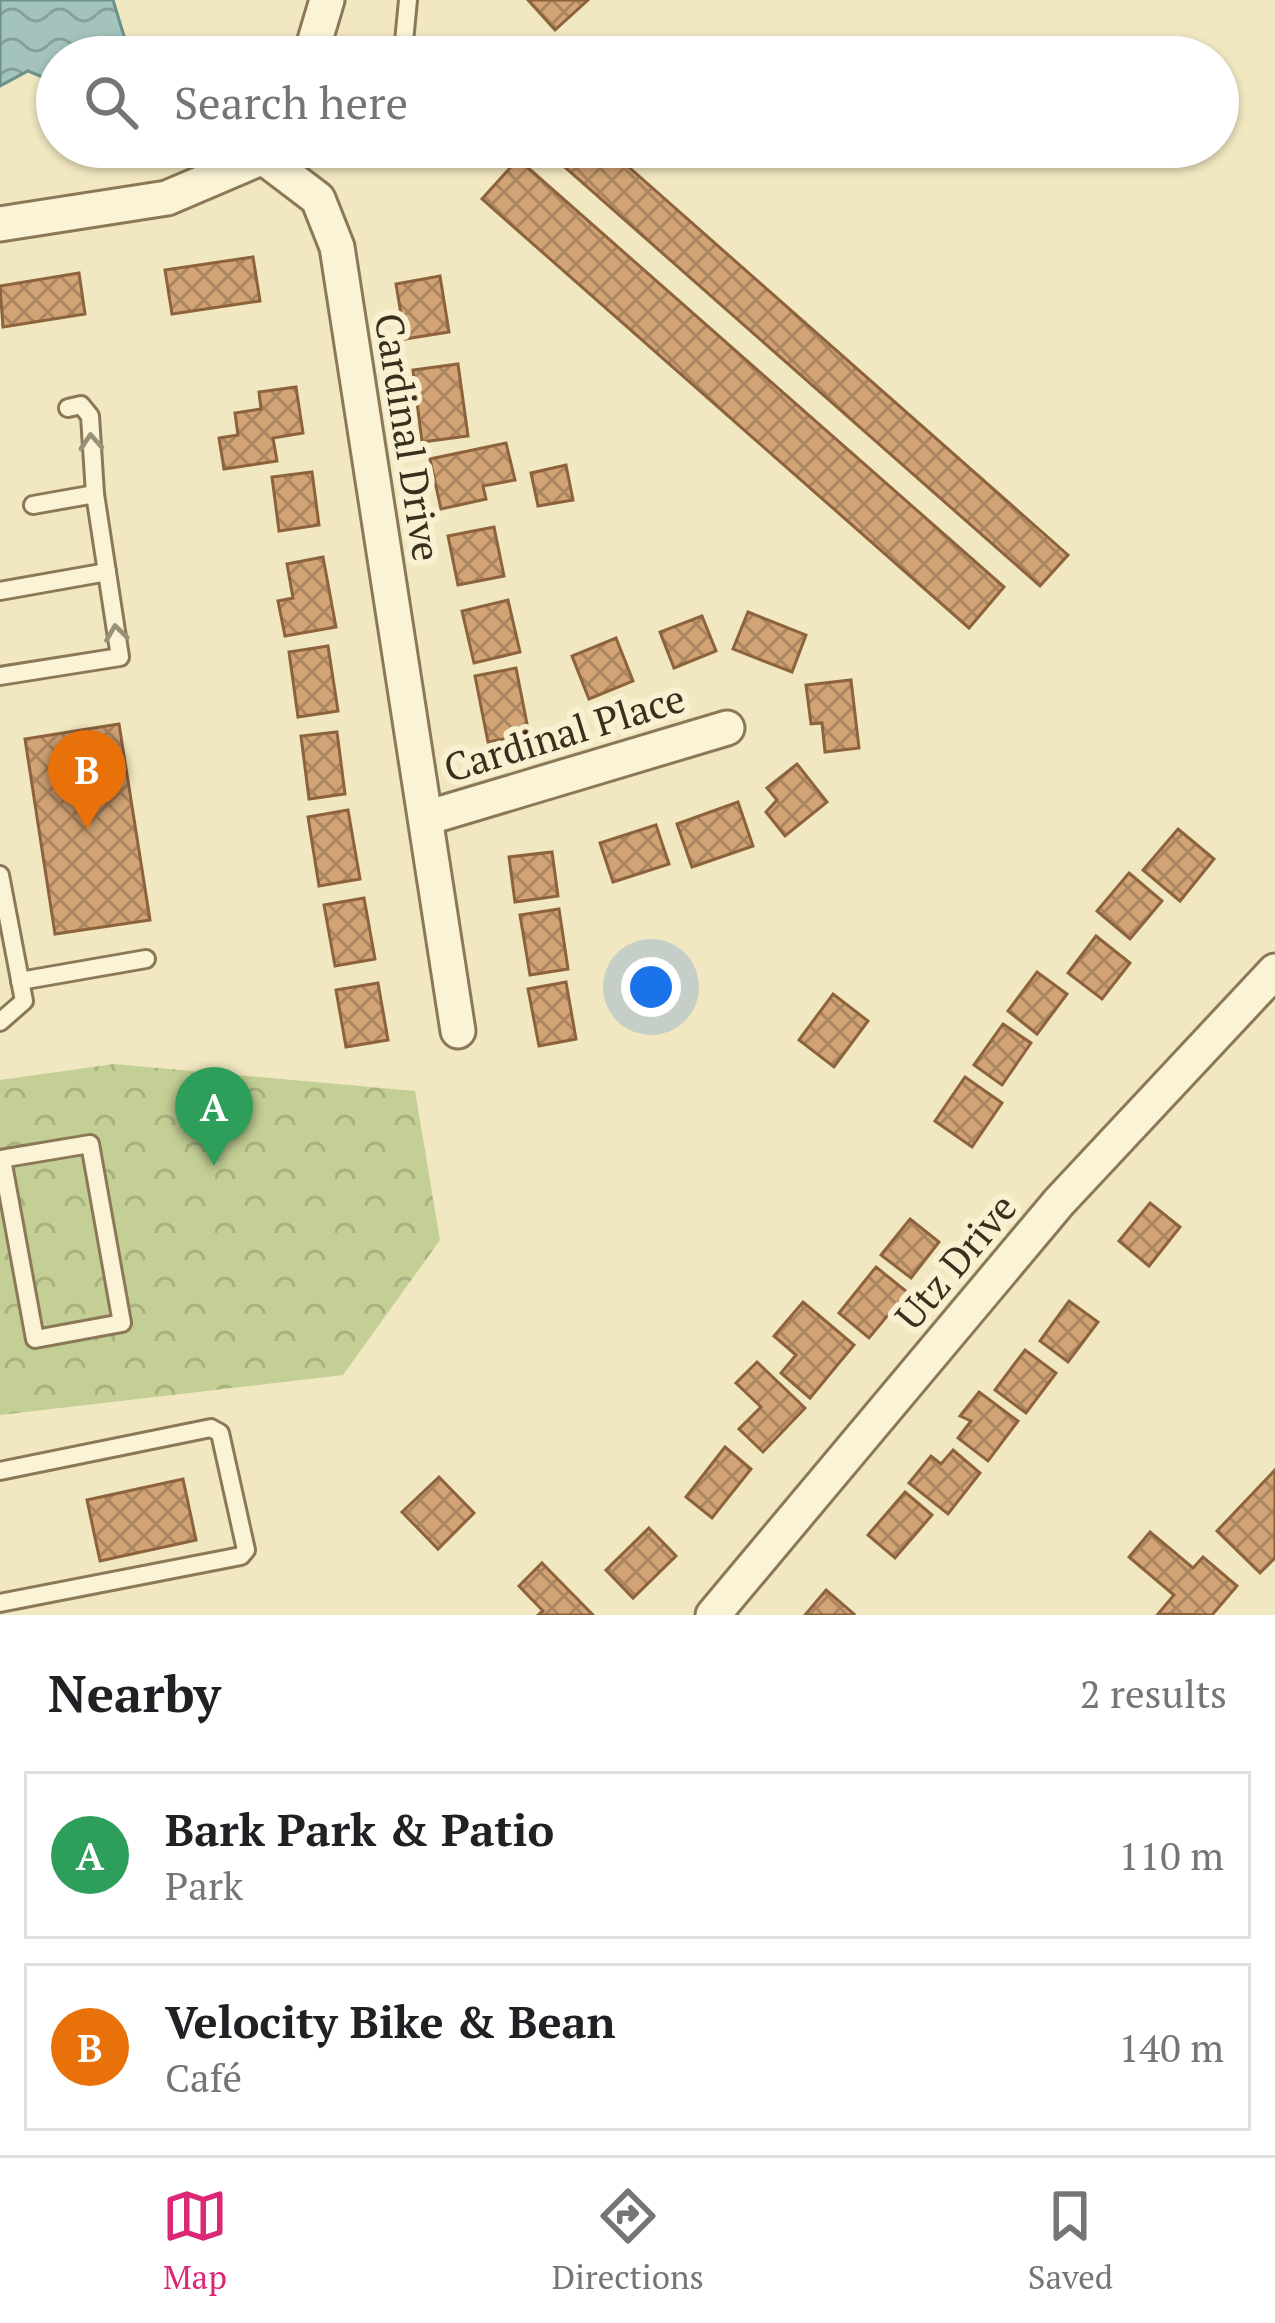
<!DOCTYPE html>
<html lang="en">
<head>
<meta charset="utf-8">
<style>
  :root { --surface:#fff; --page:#f6f6f6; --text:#202124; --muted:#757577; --line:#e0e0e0; --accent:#db2777 }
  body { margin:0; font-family:"PT Serif",serif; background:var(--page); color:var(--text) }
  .you { position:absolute; left:651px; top:987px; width:42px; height:42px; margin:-30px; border:9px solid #fff; border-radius:50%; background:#1a73e8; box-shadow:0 0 0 18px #1a73e833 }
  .badge { display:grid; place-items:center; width:78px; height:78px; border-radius:50%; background:var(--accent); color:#fff; font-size:39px; font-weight:700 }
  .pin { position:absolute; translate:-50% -99px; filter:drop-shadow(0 3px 6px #0008) }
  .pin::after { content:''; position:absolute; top:63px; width:42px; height:36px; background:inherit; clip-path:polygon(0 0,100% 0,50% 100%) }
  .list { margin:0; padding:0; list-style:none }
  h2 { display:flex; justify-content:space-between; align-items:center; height:156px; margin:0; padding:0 48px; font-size:51px }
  h2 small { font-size:39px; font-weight:400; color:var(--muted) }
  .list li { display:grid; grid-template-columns:78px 1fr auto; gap:36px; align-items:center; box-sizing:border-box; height:168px; margin:0 24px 24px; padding:0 24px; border:3px solid var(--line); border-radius:0px }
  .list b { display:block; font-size:45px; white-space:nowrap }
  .list p { margin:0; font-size:39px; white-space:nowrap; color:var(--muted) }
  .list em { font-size:39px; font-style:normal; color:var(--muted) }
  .icon { flex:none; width:66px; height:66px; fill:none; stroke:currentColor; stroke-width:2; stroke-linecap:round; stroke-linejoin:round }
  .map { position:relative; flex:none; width:1275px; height:1615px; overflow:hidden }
  .search { position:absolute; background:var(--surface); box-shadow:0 3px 9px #0004; left:36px; right:36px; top:36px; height:132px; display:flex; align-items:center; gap:30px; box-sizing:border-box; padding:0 42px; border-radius:66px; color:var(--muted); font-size:45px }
  .sheet { height:540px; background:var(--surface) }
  nav { display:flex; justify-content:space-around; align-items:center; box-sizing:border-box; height:168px; border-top:3px solid var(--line); background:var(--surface); font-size:33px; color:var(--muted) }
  nav a { display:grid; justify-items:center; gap:6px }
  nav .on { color:var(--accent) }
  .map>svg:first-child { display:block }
  .forest { fill:url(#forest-crowns) }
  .water { fill:url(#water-waves); stroke:#6a928b; stroke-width:3 }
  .building { fill:url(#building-cross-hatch); stroke:#8c633c; stroke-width:3 }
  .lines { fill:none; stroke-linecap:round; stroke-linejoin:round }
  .lane-casing { stroke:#8b7857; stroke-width:22 }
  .street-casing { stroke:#8b7857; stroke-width:39 }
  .lane { stroke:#fbf3d5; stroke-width:16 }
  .street { stroke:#fbf3d5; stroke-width:33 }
  .oneway { stroke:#9a9079 }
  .labels { text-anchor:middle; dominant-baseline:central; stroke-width:12; stroke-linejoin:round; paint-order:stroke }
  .street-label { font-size:39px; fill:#3a2e1d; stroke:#f8f0d1 }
</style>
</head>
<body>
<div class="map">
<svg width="1275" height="1615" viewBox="0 0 1275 1615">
  <defs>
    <pattern id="forest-crowns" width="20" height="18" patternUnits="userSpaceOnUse" patternTransform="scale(3)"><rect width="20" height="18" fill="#c3cf94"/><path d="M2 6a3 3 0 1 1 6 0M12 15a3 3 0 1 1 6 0" fill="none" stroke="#a8b27f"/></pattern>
    <pattern id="water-waves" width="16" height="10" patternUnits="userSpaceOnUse" patternTransform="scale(3)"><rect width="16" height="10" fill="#a4c3bc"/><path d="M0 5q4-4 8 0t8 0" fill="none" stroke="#879f98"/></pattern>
    <pattern id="building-cross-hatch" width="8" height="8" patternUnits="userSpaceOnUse" patternTransform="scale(3)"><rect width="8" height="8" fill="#d1a375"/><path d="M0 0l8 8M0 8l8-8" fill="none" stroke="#ab855f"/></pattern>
  </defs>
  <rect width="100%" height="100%" fill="#f1e7c1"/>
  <polygon class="forest" points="114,1064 415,1091 440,1240 343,1375 0,1415 0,1080"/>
  <polygon class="water" points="0,0 113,0 124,36 108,57 57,57 57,83 28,71 0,86"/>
  <g class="building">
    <polygon points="528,0 588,0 555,30"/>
    <polygon points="542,147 606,147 1068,555 1040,586"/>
    <polygon points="518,159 1004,587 969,628 482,199"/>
    <polygon points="253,257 260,301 172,314 165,270"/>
    <polygon points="79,273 85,314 3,327 0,286"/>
    <polygon points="440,276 449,332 405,339 396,284"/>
    <polygon points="458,364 468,436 422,442 413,370"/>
    <polygon points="296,387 303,433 273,438 277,461 224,469 219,438 238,435 235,413 261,409 259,392"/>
    <polygon points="506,443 515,480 483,486 486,499 441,509 430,459"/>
    <polygon points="566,465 573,500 538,506 531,473"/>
    <polygon points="312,472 319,525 279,531 272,477"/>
    <polygon points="494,527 504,576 458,585 448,536"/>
    <polygon points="323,557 336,627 285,636 278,601 293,598 287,564"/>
    <polygon points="508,600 520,652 474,663 462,611"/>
    <polygon points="748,612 806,635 792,672 733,649"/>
    <polygon points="702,616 716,651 674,668 660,632"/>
    <polygon points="616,638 633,681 589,699 572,656"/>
    <polygon points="328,646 338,711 298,717 289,652"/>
    <polygon points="516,668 529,734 488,742 475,676"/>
    <polygon points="851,680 859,748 825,752 822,723 811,724 806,685"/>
    <polygon points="119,724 150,920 55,934 25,739"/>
    <polygon points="337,732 345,794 309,799 301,736"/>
    <polygon points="797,764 827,802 785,836 766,812 777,800 767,788"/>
    <polygon points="738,802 753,846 692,867 677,824"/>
    <polygon points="348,810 360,879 319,886 308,817"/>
    <polygon points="656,825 669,864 613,882 600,843"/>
    <polygon points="1178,829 1214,859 1180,901 1143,870"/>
    <polygon points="552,852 558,896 515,902 509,857"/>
    <polygon points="1129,873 1162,901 1130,939 1097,911"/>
    <polygon points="364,898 375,959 335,966 324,905"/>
    <polygon points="559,909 568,969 530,975 520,915"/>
    <polygon points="1096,936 1130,963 1102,999 1068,973"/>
    <polygon points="1037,972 1067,994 1037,1034 1008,1011"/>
    <polygon points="566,982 576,1039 539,1046 528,989"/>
    <polygon points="378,983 388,1040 346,1047 336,990"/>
    <polygon points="833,994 868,1021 834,1067 799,1040"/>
    <polygon points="1003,1024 1031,1043 1002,1085 974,1065"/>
    <polygon points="965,1077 1002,1103 972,1147 935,1121"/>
    <polygon points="1150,1203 1180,1227 1149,1266 1119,1241"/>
    <polygon points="910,1219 939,1242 911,1278 881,1255"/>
    <polygon points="876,1267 907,1292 869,1338 839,1313"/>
    <polygon points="1069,1301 1098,1322 1068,1362 1040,1341"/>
    <polygon points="803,1302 854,1345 810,1398 781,1373 796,1355 774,1336"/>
    <polygon points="1025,1350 1056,1373 1026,1413 995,1390"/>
    <polygon points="757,1362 805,1408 763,1452 739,1429 761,1407 736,1383"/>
    <polygon points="979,1392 1018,1421 988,1461 958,1438 971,1421 960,1416"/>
    <polygon points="725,1447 751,1469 712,1518 686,1497"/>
    <polygon points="953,1450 980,1473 948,1514 909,1483 931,1456 941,1464"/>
    <polygon points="1275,1470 1275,1558 1260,1573 1217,1531"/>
    <polygon points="439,1477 474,1513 438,1549 402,1512"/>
    <polygon points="183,1479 196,1540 100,1561 87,1500"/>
    <polygon points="905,1492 932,1515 895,1558 868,1535"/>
    <polygon points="649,1528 676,1556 633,1598 606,1570"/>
    <polygon points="1150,1532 1193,1568 1203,1557 1237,1586 1212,1615 1158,1614 1174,1595 1129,1557"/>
    <polygon points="542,1563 593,1615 538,1615 543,1611 519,1586"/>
    <polygon points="826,1590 854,1614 853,1615 805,1615"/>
  </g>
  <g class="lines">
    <defs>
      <g id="lane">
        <polyline points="396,57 403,52 408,0"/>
        <polyline points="33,505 95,494"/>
        <polyline points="0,591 107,572"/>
        <polyline points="0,676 120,657 95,494 90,416 81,405 68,408"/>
        <polyline points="0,875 24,1001 0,1022"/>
        <polyline points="20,981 146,959"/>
        <polyline points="0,1159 90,1144 122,1323 35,1339 2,1159"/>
        <polyline points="0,1471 211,1428 220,1433 246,1550 241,1556 0,1603"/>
      </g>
      <g id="street">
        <polyline points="310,57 327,0"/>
        <polyline points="263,157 318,199 337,247 458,1031"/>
        <polyline points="0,224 167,198 263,157"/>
        <polyline points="426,818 727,728"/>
        <polyline points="713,1615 1059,1202 1275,971"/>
      </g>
    </defs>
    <use href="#lane" class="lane-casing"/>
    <use href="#street" class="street-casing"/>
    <use href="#lane" class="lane"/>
    <use href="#street" class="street"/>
  </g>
  <defs><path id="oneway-chevron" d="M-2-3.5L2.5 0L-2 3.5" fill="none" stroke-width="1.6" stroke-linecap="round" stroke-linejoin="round" transform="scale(3)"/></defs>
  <g class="oneway">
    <use href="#oneway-chevron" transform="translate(91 442) rotate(-94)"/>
    <use href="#oneway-chevron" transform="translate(116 633) rotate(-98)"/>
  </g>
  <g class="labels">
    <g class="street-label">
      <text transform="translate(409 437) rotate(81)">Cardinal Drive</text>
      <text transform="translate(564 732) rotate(-17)">Cardinal Place</text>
      <text transform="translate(955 1261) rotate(-50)">Utz Drive</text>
    </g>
  </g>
</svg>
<div class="you"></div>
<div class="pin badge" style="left:214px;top:1166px;background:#2e9e5b">A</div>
<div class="pin badge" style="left:87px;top:829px;background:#e8710a">B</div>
<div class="search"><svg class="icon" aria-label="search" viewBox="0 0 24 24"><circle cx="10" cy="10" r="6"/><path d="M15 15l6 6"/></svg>Search here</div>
</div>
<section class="sheet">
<h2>Nearby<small>2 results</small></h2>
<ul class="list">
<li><span class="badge" style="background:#2e9e5b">A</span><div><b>Bark Park &amp; Patio</b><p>Park</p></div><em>110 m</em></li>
<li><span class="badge" style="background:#e8710a">B</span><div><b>Velocity Bike &amp; Bean</b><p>Café</p></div><em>140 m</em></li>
</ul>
</section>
<nav>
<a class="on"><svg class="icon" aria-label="map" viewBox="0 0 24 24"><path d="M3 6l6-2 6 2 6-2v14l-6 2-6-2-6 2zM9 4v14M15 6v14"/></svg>Map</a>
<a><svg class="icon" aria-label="directions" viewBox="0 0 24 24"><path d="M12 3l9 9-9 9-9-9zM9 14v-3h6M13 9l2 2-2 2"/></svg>Directions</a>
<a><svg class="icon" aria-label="saved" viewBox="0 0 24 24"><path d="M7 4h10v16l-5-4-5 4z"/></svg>Saved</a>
</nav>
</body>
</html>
